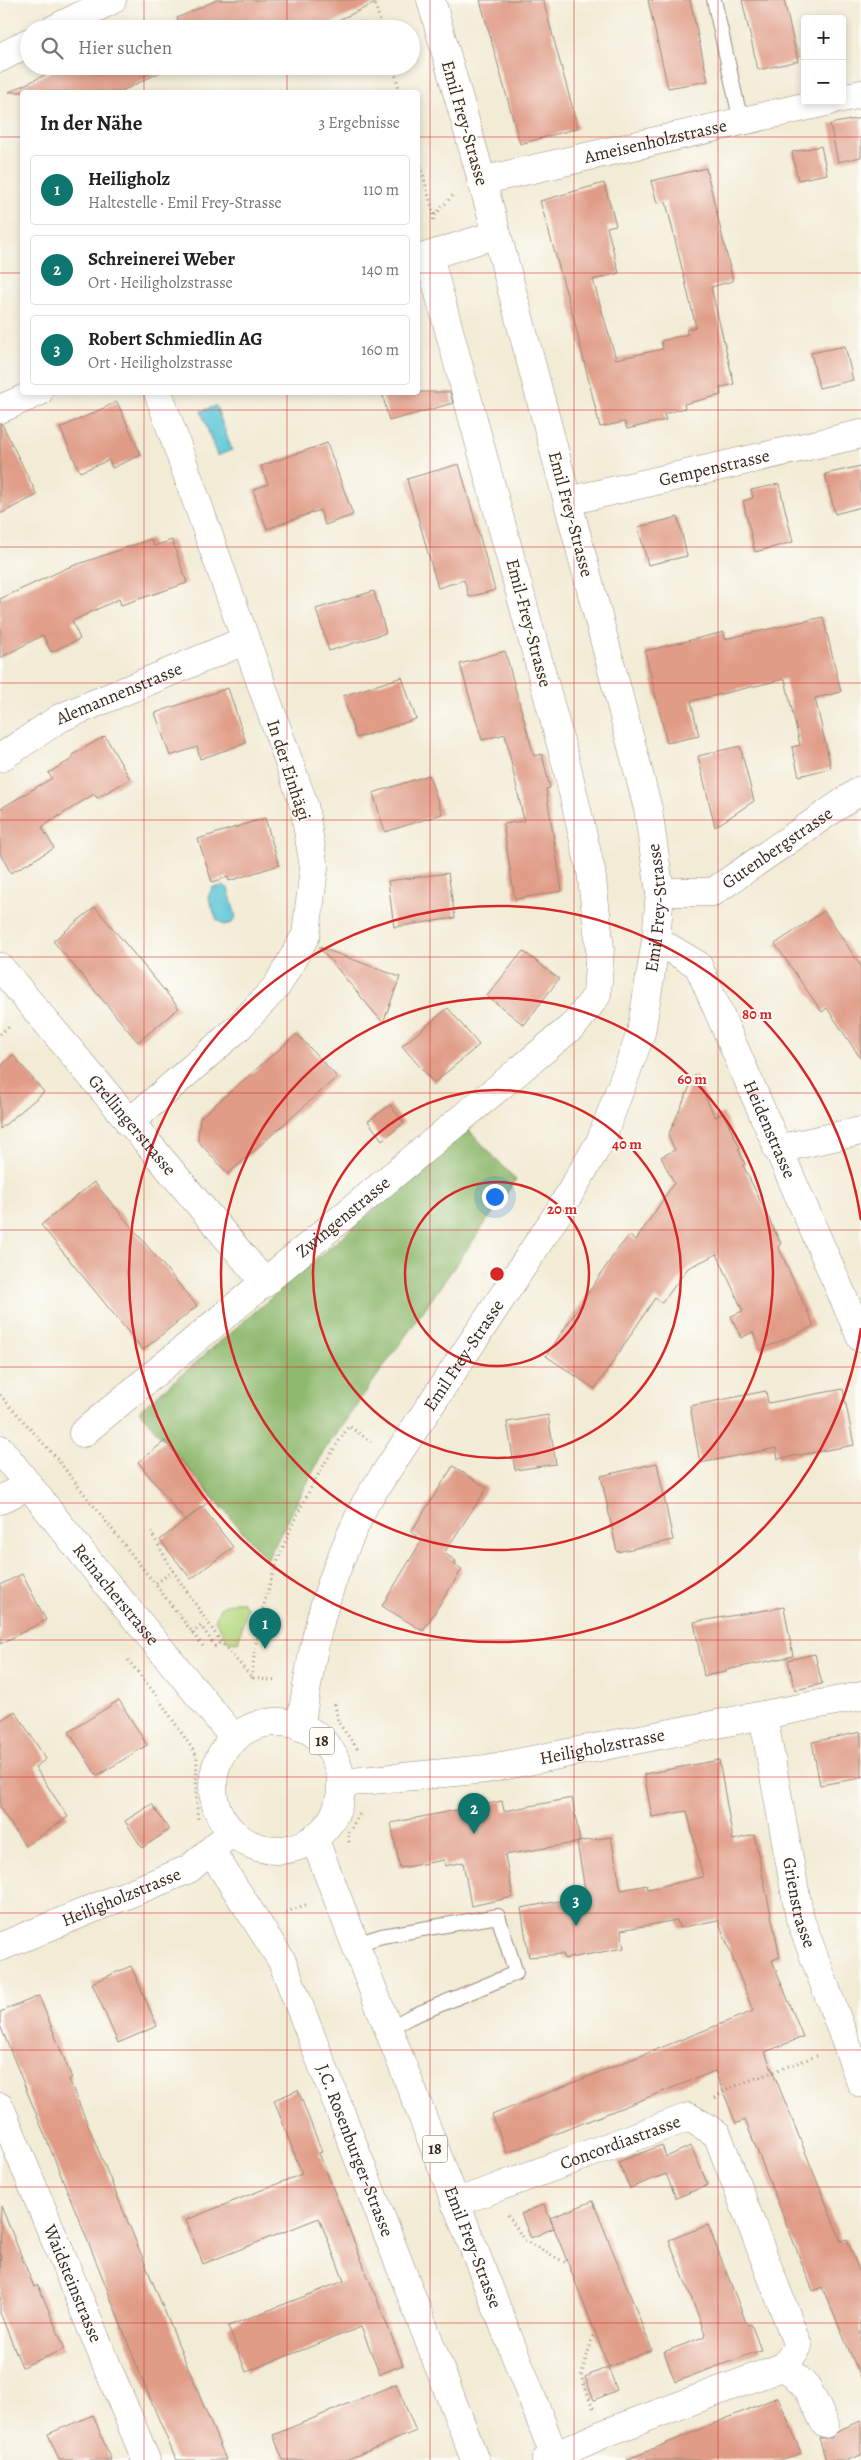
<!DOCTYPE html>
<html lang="de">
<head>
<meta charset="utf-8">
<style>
  :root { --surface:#fff; --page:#f6f6f6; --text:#222; --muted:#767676; --line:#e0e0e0; --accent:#0f766e }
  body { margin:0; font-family:Alegreya,serif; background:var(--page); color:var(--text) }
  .controls { position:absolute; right:15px; top:15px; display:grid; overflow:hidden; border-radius:5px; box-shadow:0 2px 8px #0003 }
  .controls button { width:45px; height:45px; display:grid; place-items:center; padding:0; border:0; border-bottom:1px solid var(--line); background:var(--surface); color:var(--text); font:25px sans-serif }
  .you { position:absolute; left:494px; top:1196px; width:18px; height:18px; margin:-12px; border:4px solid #fff; border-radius:50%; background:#1a73e8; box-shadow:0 0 0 8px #1a73e833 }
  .badge { display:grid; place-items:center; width:32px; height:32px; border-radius:50%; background:var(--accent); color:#fff; font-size:16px; font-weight:700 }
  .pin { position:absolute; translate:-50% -41px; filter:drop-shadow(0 1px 2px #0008) }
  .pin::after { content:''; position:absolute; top:26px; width:18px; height:15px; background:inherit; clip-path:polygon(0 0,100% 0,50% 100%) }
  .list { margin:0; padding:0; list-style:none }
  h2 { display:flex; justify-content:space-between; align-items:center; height:65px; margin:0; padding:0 20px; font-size:21px }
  h2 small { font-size:16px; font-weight:400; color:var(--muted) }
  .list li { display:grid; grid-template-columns:32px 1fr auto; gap:15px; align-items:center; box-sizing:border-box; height:70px; margin:0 10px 10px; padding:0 10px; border:1px solid var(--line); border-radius:5px }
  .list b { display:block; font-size:19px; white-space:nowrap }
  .list p { margin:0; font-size:16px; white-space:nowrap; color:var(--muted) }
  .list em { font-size:16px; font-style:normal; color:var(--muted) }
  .icon { flex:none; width:28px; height:28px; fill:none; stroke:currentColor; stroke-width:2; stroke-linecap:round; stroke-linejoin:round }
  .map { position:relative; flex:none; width:861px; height:2460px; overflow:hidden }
  .search { position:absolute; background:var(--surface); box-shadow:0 2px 8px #0003; left:20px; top:20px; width:400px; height:55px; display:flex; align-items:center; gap:12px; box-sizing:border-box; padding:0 18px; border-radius:28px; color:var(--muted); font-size:19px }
  .panel { position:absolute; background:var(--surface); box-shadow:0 2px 8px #0003; left:20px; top:90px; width:400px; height:305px; border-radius:5px }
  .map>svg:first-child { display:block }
  .green { fill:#b5d981; stroke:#788250 }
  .forest { fill:#90b96f; stroke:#667246 }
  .water { fill:#5cc6d7; stroke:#4c787a }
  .building { fill:#e09c87 }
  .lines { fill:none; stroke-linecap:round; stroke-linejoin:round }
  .service-casing { stroke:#968a7a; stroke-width:16 }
  .minor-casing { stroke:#968a7a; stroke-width:29 }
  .tertiary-casing { stroke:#968a7a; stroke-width:29 }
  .primary-casing { stroke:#968a7a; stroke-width:29 }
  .path { stroke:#968a7a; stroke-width:3; stroke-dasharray:1 4; stroke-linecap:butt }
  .service { stroke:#fff; stroke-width:14 }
  .minor { stroke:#fff; stroke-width:28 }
  .tertiary { stroke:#fff; stroke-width:28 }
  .primary { stroke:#fff; stroke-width:28 }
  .grid { fill:none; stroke:#d62828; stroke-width:1; stroke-opacity:0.55 }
  .ring { fill:none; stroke:#d62828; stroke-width:2.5 }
  .labels { text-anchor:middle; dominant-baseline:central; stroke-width:4; stroke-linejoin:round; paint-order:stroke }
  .shield { fill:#fdfcf7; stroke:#75695f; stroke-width:1 }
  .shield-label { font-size:16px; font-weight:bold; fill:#3b2a1e }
  .street-label { font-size:18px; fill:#3b2a1e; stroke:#fdfcf7 }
  .centre { fill:#d62828; stroke:#fdfcf7; stroke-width:2.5 }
  .ring-label { font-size:15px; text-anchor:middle; font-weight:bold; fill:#d62828; stroke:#fdfcf7; stroke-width:4; stroke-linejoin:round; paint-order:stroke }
</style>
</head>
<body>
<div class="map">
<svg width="861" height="2460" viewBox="0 0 861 2460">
  <rect width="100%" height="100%" fill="#fdfcf7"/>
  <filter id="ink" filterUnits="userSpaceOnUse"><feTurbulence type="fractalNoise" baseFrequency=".02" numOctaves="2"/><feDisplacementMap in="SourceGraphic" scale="10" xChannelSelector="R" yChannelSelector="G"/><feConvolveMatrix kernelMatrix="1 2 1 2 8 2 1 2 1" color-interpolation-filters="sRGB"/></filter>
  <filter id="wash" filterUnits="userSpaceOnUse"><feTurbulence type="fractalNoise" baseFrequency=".0096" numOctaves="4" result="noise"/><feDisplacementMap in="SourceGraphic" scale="20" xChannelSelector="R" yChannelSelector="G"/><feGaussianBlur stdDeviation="1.12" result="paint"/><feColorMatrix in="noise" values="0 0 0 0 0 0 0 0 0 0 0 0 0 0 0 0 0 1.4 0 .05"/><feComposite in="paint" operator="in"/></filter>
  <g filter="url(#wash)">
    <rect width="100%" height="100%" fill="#f2ebd5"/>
    <polygon class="green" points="235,1602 243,1602 247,1607 238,1642 228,1641 215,1620 220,1607"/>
    <polygon class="forest" points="468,1129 516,1180 324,1451 267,1560 139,1411"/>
    <g class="water">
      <polygon points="216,406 232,450 217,456 201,411"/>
      <polygon points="223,886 228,888 236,917 232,923 224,925 217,920 208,897 212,888"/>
    </g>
    <g id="blocks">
      <g class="building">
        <polygon points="217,0 382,0 319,29 182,29 177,18"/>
        <polygon points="480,0 543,0 578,128 520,144"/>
        <polygon points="648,0 690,0 708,81 668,88"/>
        <polygon points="742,0 784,0 798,61 758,70"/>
        <polygon points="64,66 173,66 120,92 9,92"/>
        <polygon points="861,118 861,157 838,162 830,124"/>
        <polygon points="821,146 827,174 798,180 792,152"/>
        <polygon points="706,168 733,281 711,287 734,384 720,388 721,395 684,404 685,408 664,414 666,420 627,429 625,422 600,427 573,316 540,201 604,183 616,225 607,227 619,273 593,280 616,359 663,349 661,341 688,334 686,330 696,327 666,202 657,203 651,181"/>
        <polygon points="845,346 853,380 819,388 811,353"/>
        <polygon points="382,392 450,392 453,403 389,421"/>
        <polygon points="117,402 141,455 112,468 109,460 80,472 60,428"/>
        <polygon points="0,424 2,424 37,495 0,514"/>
        <polygon points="327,443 353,515 325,525 320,510 267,529 253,490 268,484 261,466"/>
        <polygon points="459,464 495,590 469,597 464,580 438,588 407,479"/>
        <polygon points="861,466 861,507 835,514 825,474"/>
        <polygon points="779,484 793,542 755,552 743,501 753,498 751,490"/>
        <polygon points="678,517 687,556 648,565 638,527"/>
        <polygon points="151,539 154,546 172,540 187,583 121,605 119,599 72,621 80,639 51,652 43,635 0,658 0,599 67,568"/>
        <polygon points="374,591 386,633 329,651 316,609"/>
        <polygon points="823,617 841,692 815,698 831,768 799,776 792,747 800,745 785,679 691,701 699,736 667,743 645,651 724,632 725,639"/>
        <polygon points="505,651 534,756 542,754 550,788 546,789 562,891 515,899 503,824 524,821 505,734 482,740 460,664"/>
        <polygon points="402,677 416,719 356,738 343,696"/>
        <polygon points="228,688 246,743 200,759 197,747 170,756 155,713"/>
        <polygon points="105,736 130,779 97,798 94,794 42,827 54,848 11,873 0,854 0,809 52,778 48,773 74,758 72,755"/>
        <polygon points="740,746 754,801 715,827 698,756"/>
        <polygon points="429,775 442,814 385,832 373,793"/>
        <polygon points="265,818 279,865 229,881 228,877 212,882 198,839"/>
        <polygon points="448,873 455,918 394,927 388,881"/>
        <polygon points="95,907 179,1008 138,1042 53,941"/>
        <polygon points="824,911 861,966 861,1059 827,1008 822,1012 775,944"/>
        <polygon points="319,947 400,977 383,1023"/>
        <polygon points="523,951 559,979 524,1025 487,996"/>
        <polygon points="448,1008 479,1045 434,1083 402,1046"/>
        <polygon points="297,1034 337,1077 228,1174 198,1141 200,1118"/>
        <polygon points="13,1055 44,1092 0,1129 0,1067"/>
        <polygon points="695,1075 715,1117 723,1113 740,1148 738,1149 745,1164 743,1165 781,1244 778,1246 814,1326 760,1350 753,1332 741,1338 731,1316 743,1311 717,1254 688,1268 662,1303 655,1298 595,1389 546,1356 617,1250 629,1236 636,1240 674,1183 661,1157 675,1150 668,1136"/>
        <polygon points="390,1105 404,1123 382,1140 368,1121"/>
        <polygon points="94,1182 197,1306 143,1350 41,1225"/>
        <polygon points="843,1389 854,1445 778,1459 776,1448 700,1463 690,1406 766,1391 768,1403"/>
        <polygon points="548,1415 556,1464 515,1470 507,1422"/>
        <polygon points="165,1441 212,1499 185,1521 138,1462"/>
        <polygon points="657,1463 673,1540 617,1552 601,1476"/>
        <polygon points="453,1466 487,1488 444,1553 456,1561 454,1564 462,1569 423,1631 382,1606 422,1540 411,1532"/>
        <polygon points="202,1507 233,1547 191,1579 160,1540"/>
        <polygon points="22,1574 46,1620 0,1644 0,1585"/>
        <polygon points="784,1607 793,1656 726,1670 726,1672 704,1676 694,1622"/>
        <polygon points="815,1654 822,1684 795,1690 788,1660"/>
        <polygon points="119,1700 147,1745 97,1776 69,1732"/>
        <polygon points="15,1711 46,1759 35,1767 68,1817 25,1846 0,1808 0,1721"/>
        <polygon points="861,1732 861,1778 820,1785 812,1742"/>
        <polygon points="719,1760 733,1840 754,1835 780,1957 772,1960 803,2037 765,2052 841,2241 847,2239 861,2276 861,2378 822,2287 813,2291 745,2120 736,2124 715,2071 507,2153 492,2115 753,2011 718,1920 679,1928 677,1920 621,1930 624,1948 564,1959 563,1954 529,1957 521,1908 586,1896 577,1842 611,1837 621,1890 647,1885 648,1889 703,1877 687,1811 652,1817 644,1774"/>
        <polygon points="572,1798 580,1842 505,1855 513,1897 471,1906 463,1862 445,1866 444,1860 400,1868 391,1823 502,1801 504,1811"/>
        <polygon points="152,1804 169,1830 142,1848 125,1821"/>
        <polygon points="131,1966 157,2026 118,2043 92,1983"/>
        <polygon points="39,1996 72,2078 69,2079 226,2460 176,2460 144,2384 100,2271 0,2025 0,2012"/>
        <polygon points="298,2090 322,2152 319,2153 403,2365 380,2374 361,2327 246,2372 228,2326 344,2281 319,2218 203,2264 186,2220 302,2174 274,2100"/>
        <polygon points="662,2145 666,2157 691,2146 708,2185 676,2198 666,2174 630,2188 618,2162"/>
        <polygon points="593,2201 652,2350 609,2367 550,2218"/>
        <polygon points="544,2204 554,2228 531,2238 521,2214"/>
        <polygon points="1,2206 34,2287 38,2285 65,2349 22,2367 0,2313"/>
        <polygon points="708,2225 747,2325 751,2324 761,2350 675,2382 664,2352 706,2336 669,2240"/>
        <polygon points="608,2367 617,2390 594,2400 585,2377"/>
        <polygon points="396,2384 416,2431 346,2460 283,2460 273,2435"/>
        <polygon points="778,2397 801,2453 784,2460 626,2460"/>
        <polygon points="93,2415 111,2460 59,2460 48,2434"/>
        <polygon points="861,2421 861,2455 848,2460 826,2460 819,2438 831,2438 839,2430"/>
      </g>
    </g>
  </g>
  <g filter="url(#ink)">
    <use href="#blocks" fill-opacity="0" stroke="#968a7a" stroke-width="1"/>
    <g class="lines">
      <defs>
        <g id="service">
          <polyline points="714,0 741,122"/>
          <polyline points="356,1944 382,1936 498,1916 516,1973 410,2017 388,2029"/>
        </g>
        <g id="minor">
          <polyline points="54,29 112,0"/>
          <polyline points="0,58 29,42"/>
          <polyline points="842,98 861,94"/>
          <path id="s1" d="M481,181l349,-80"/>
          <polyline points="418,259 497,234"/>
          <polyline points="0,409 39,392"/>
          <path id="s2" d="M568,501l293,-67"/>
          <path id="s3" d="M0,758l60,-40 184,-77"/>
          <path id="s4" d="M660,892h53l148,-102"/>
          <path id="s5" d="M656,940l42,25 163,373"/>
          <path id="s6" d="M0,967l265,316"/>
          <polyline points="129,1123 238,1028 277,986 306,935 314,868 304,805 158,392"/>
          <polyline points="777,1149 861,1131"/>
          <path id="s7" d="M83,1433l492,-409 22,-29 3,-47 -9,-77 -24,-104 -138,-511"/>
          <polyline points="0,1500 29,1485"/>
          <path id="s8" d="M763,1715l37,204 61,164"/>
          <path id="s9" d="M341,1783l145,-14 375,-73"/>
          <path id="s10" d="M211,1851l71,110 193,499"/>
          <path id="s11" d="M0,1947l189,-78 43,-37"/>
          <path id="s12" d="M0,2107l146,353"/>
          <path id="s13" d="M455,2203l234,-86 28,17 81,212 -13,20 -182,68 -57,26"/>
          <polyline points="785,2366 808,2389 825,2424"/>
        </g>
        <g id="tertiary">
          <path id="s14" d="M300,1727c8,-45 14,-92 29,-136 10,-31 23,-60 37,-89l194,-292 41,-70 40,-107 15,-93 4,-48 -12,-83 -39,-151 -112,-424 -66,-234"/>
        </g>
        <g id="primary">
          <path id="s15" d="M0,1449l102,129 133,161"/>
          <circle cx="277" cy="1786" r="64"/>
          <path id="s16" d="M314,1838l242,622"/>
        </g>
      </defs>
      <use href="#service" class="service-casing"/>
      <use href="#minor" class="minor-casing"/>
      <use href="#tertiary" class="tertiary-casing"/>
      <use href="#primary" class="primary-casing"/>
      <g class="path">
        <polyline points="374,0 382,29"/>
        <polyline points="393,66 400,92"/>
        <polyline points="418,156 434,216 433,223"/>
        <polyline points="435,215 454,194"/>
        <polyline points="0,1034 11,1025"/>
        <polyline points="0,1395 53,1454 155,1584"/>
        <polyline points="151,1532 173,1571"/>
        <polyline points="192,1633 201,1626 215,1646 221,1642"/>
        <polyline points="203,1646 155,1584 173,1571 221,1642 252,1678 277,1681"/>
        <polyline points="128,1660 156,1695 197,1756 196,1792 198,1821"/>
        <path d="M252,1678c6,-91 46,-178 97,-252l22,16"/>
        <polyline points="335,1704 338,1722 359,1751"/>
        <polyline points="349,1842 348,1833 361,1812"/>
        <polyline points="286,1912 308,1904"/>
        <polyline points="715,2098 727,2089 819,2055"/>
        <polyline points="508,2215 524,2240 566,2263"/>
        <polyline points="593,2336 581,2376 593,2408"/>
      </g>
      <use href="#service" class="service"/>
      <use href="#minor" class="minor"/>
      <use href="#tertiary" class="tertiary"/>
      <use href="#primary" class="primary"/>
    </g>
  </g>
  <path class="grid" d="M144,0v29M287,0v29M430,0v2460M574,0v2460M718,0v2460M144,66v26M287,66v26M0,137h22M418,137h443M0,273h22M418,273h443M144,392v2068M287,392v2068M0,410h861M0,547h861M0,683h861M0,820h861M0,957h861M0,1093h861M0,1230h861M0,1367h861M0,1503h861M0,1640h861M0,1777h861M0,1913h861M0,2050h861M0,2187h861M0,2323h861"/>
  <g class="ring">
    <circle cx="497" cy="1274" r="92"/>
    <circle cx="497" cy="1274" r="184"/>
    <circle cx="497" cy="1274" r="276"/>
    <path d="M861 1328A368 368 0 1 1 861 1220"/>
  </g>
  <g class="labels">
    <g class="shield">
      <rect x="309.5" y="1727.5" width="25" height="27" rx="4"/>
      <rect x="422.5" y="2135.5" width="25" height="27" rx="4"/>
    </g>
    <g class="shield-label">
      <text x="322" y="1741">18</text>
      <text x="435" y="2149">18</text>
    </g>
    <g class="street-label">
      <text transform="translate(465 123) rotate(74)">Emil Frey-Strasse</text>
      <text stroke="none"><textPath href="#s1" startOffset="179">Ameisenholzstrasse</textPath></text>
      <text stroke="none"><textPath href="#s2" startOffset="150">Gempenstrasse</textPath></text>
      <text transform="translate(571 514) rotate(75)">Emil Frey-Strasse</text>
      <text transform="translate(529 623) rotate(75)">Emil-Frey-Strasse</text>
      <text stroke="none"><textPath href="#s3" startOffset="136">Alemannenstrasse</textPath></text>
      <text transform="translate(289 770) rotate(72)">In der Einhägi</text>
      <text stroke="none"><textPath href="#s4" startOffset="131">Gutenbergstrasse</textPath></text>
      <text stroke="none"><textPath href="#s14" startOffset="908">Emil Frey-Strasse</textPath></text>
      <text stroke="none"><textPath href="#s6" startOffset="206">Grellingerstrasse</textPath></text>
      <text stroke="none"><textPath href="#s5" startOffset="228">Heidenstrasse</textPath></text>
      <text stroke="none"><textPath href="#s7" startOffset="338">Zwingenstrasse</textPath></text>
      <text stroke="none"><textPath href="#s14" startOffset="412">Emil Frey-Strasse</textPath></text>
      <text stroke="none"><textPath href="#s15" startOffset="186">Reinacherstrasse</textPath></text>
      <text stroke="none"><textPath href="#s9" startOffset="264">Heiligholzstrasse</textPath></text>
      <text stroke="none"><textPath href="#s11" startOffset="131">Heiligholzstrasse</textPath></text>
      <text stroke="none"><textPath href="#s8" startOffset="191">Grienstrasse</textPath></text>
      <text stroke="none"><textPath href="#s13" startOffset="176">Concordiastrasse</textPath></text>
      <text stroke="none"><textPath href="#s10" startOffset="334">J.C. Rosenburger-Strasse</textPath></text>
      <text stroke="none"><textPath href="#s16" startOffset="439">Emil Frey-Strasse</textPath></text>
      <text stroke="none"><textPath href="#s12" startOffset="191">Waidsteinstrasse</textPath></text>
    </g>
  </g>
  <circle cx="497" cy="1274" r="8" class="centre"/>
  <g class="ring-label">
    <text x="757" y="1019">80 m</text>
    <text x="692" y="1084">60 m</text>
    <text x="627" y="1149">40 m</text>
    <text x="562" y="1214">20 m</text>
  </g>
</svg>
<div class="controls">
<button>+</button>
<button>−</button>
</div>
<div class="you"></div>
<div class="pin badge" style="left:265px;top:1649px">1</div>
<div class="pin badge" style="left:474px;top:1834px">2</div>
<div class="pin badge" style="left:576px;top:1926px">3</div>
<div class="search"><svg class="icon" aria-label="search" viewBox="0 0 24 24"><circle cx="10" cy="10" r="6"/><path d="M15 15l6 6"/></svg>Hier suchen</div>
<section class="panel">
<h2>In der Nähe<small>3 Ergebnisse</small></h2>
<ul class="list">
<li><span class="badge">1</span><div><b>Heiligholz</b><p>Haltestelle · Emil Frey-Strasse</p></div><em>110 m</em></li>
<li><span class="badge">2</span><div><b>Schreinerei Weber</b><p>Ort · Heiligholzstrasse</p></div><em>140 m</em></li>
<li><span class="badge">3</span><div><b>Robert Schmiedlin AG</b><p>Ort · Heiligholzstrasse</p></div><em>160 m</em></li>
</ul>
</section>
</div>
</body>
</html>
